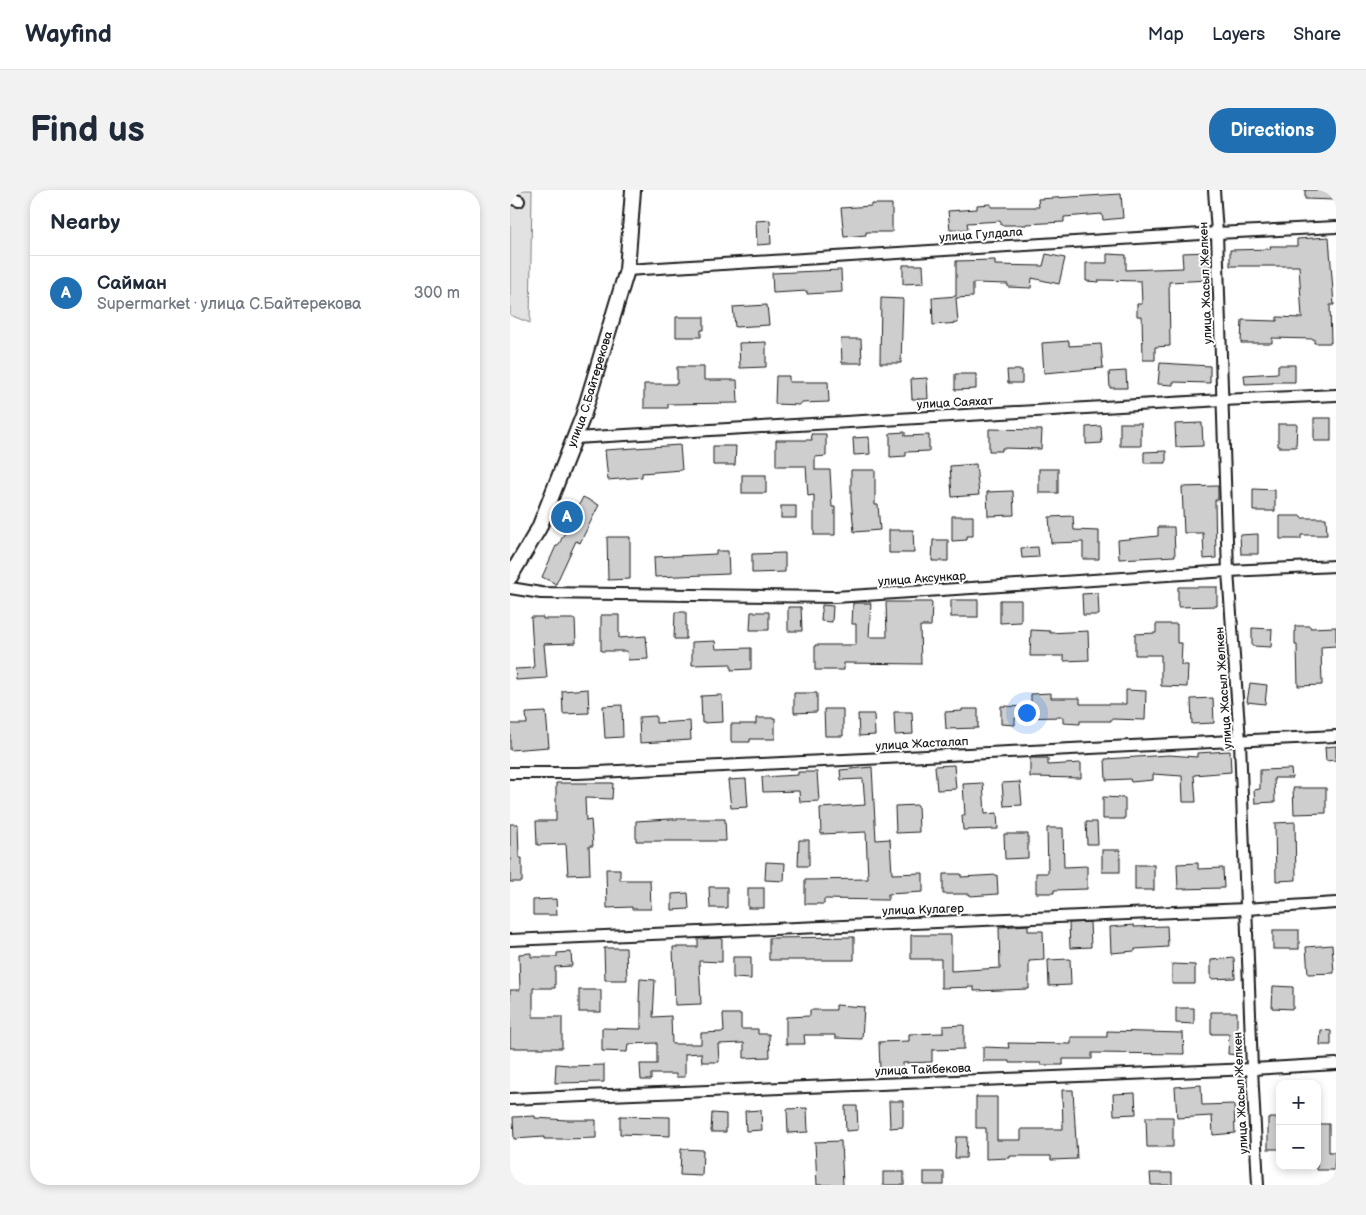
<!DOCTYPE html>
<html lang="en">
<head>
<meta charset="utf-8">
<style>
  :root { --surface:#fff; --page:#f2f2f3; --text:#1f2937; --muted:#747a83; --line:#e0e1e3; --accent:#1f6fb2 }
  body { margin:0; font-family:"Balsamiq Sans",sans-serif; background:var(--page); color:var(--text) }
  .controls { position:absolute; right:15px; bottom:15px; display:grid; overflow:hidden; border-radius:10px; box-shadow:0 2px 8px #0003 }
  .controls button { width:45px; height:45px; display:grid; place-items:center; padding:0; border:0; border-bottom:1px solid var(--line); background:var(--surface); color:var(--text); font:25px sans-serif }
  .you { position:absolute; left:516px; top:522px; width:18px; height:18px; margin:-12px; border:4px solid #fff; border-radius:50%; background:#1a73e8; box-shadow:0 0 0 8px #1a73e833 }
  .badge { display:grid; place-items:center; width:32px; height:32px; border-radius:50%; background:var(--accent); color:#fff; font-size:16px; font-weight:700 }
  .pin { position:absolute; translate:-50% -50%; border:2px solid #fff; box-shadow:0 1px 5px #0006 }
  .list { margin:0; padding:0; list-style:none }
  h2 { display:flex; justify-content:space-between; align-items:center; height:65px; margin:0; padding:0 20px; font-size:21px }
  h2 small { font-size:16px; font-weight:400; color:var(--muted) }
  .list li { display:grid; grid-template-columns:32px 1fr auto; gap:15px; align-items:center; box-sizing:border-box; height:75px; padding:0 20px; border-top:1px solid var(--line) }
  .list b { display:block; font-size:19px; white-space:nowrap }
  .list p { margin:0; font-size:16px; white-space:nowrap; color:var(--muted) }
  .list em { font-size:16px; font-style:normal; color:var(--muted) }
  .map { position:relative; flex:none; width:826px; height:995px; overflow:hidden; border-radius:20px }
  header { display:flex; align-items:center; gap:30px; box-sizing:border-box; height:70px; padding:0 25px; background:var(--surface); border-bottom:1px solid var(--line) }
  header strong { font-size:24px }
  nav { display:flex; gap:28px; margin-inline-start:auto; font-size:18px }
  .intro { display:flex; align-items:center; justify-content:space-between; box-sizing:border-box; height:120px; padding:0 30px }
  h1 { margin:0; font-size:35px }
  .button { padding:12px 22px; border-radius:20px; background:var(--accent); color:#fff; font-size:18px; font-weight:700 }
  main { display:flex; gap:30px; padding:0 30px }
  aside { flex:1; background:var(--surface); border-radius:20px; box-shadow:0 2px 8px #0003 }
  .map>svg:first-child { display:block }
  .green { fill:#e2e2e2; stroke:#7f7f7f }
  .building { fill:#cecece; stroke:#1c1c1c }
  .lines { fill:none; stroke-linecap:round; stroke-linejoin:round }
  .street-casing { stroke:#1c1c1c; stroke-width:14 }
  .secondary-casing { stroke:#1c1c1c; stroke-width:18 }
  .street { stroke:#fff; stroke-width:10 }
  .secondary { stroke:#fff; stroke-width:14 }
  .labels { text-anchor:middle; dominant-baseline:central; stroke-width:4; stroke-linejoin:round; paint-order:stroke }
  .street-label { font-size:12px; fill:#1c1c1c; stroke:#fff }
</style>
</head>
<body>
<header>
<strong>Wayfind</strong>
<nav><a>Map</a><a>Layers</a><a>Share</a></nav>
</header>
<div class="intro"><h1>Find us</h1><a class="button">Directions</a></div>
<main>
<aside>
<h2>Nearby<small></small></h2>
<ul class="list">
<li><span class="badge">A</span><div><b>Сайман</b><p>Supermarket · улица С.Байтерекова</p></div><em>300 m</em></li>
</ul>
</aside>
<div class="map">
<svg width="826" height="995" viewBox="0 0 826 995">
  <rect width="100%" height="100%" fill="#fff"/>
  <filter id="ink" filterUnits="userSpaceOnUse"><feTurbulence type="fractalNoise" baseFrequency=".02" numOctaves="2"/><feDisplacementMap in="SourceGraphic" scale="10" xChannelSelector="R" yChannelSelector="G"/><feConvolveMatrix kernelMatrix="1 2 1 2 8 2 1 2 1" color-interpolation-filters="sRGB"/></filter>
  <g filter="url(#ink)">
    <polygon class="green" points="0,0 22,0 20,133 0,125"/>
    <g class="building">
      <polygon points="795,0 826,0 826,10 795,9"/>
      <polygon points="611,4 613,28 593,30 592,24 554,27 554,32 516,34 516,35 491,35 491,31 457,33 458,39 440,40 438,21 467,19 467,15 481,14 481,17 529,17 528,9"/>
      <polygon points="361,14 382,14 382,42 356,42 356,45 334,47 331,18 361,16"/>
      <polygon points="260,30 261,54 247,55 246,31"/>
      <polygon points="819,47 824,115 820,115 821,153 804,153 804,149 762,148 762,153 731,153 732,130 767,131 767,127 792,128 789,76 720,76 720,60 761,59 760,56 787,56 787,49"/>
      <polygon points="699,62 700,90 659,92 660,156 645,157 645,170 633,170 632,126 627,126 627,114 632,114 631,91 589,90 589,92 576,91 576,73 597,73 597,64 616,65 616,80 673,78 672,63"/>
      <polygon points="536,64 555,68 549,94 522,88 521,98 498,97 498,94 463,93 463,107 446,108 448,133 423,135 422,108 446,106 446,71 485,70 485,75 533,76"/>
      <polygon points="393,75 413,75 414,93 393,94"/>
      <polygon points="331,80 332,102 297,104 297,101 263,103 262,83"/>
      <polygon points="371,108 393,109 391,173 370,173"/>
      <polygon points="257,115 259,135 225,137 223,117"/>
      <polygon points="166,127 194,127 194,140 191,140 191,147 166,147"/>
      <polygon points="331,149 351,149 352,173 332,173"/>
      <polygon points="559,151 559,156 591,154 593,178 534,183 532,153"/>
      <polygon points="256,152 256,177 230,178 229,153"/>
      <polygon points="650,173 700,176 700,193 663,192 663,195 648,194"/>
      <polygon points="768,175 785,175 785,192 763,192 763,193 735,194 734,185 768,183"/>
      <polygon points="167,177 194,177 194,190 227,190 228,213 158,214 158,218 134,218 134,194 167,194"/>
      <polygon points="497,180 512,180 512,193 498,193"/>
      <polygon points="616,181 617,198 600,198 599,182"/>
      <polygon points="445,184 466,184 466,199 445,200"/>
      <polygon points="266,186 279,186 279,192 318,192 319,212 290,213 290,215 265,214"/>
      <polygon points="417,188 418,209 402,209 401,189"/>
      <rect x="804" y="228" width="17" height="23"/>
      <rect x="610" y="233" width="21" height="23"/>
      <polygon points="692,233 693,256 666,257 665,234"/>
      <polygon points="768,234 787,234 786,257 768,257"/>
      <polygon points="591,236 592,253 576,254 576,237"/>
      <polygon points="479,239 532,240 531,259 492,258 492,261 479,261"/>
      <polygon points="395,242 395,246 419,245 419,261 396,262 396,266 380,267 380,243"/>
      <polygon points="301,244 316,244 316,266 305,267 305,280 320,280 322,317 325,317 325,345 304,345 304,305 298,306 296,276 266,276 266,250 302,250"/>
      <polygon points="359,247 360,264 344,265 343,248"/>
      <polygon points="170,255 172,280 132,283 132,287 98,290 95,260"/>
      <polygon points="203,256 226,256 225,275 203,275"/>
      <polygon points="656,261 656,273 634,273 634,262"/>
      <polygon points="466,274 469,305 442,307 440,276"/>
      <rect x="529" y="279" width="19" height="24"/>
      <polygon points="341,280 365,280 365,315 368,315 370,340 344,342 341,308"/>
      <rect x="232" y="285" width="24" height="18"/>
      <polygon points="708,296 708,310 705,310 706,368 694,369 693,343 674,343 672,297"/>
      <polygon points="743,299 765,300 765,321 743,321"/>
      <polygon points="503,301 504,325 478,326 477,302"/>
      <polygon points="73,307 89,315 70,353 66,351 46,394 32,387 46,356 48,356"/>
      <rect x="271" y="316" width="15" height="12"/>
      <polygon points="442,326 463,326 463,346 457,346 457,350 442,351"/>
      <polygon points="563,326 564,340 589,341 589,369 573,369 573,352 541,353 539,327"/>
      <polygon points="770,326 791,326 791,328 816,328 817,345 791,345 791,349 770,349"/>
      <polygon points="648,337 664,337 665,366 609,369 608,350 648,346"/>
      <polygon points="379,340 403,340 404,363 379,363"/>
      <polygon points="748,344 748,364 731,364 730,345"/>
      <polygon points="97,347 120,347 120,389 98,390"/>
      <polygon points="423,350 438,350 438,371 422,371"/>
      <polygon points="528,357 529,367 512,368 511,358"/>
      <polygon points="206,361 218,361 219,384 145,387 144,367 206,364"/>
      <polygon points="275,363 275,382 242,383 242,364"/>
      <polygon points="668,397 707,397 707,416 668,417"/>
      <polygon points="588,403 589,425 573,425 572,404"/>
      <rect x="441" y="410" width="27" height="17"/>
      <polygon points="490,410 511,410 511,432 490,433"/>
      <polygon points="376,412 422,412 421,436 410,436 411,474 334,473 334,480 305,480 305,455 346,455 346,434 342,434 343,413 361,413 359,447 377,447"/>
      <polygon points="312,415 323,416 322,432 311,431"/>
      <polygon points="278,417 291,417 292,441 278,441"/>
      <polygon points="165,422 176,422 176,449 164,449"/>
      <polygon points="241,422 259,422 259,440 240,440"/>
      <polygon points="91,425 109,425 109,448 136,446 138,469 118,470 117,461 91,461"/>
      <polygon points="21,427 33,427 33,429 65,429 66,453 34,454 37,488 6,490 5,479 24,478"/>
      <polygon points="646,434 667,434 667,453 672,453 671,475 678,475 677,497 651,496 651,465 625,465 625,444 646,443"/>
      <polygon points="785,436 800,436 800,438 826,437 826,456 811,457 812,495 788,496 787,455 785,455"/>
      <polygon points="742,438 762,439 761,457 742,456"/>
      <polygon points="521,440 540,441 540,443 578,441 579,470 554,471 554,466 520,466"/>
      <polygon points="205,451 206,459 241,458 241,479 221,480 221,474 182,475 182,452"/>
      <polygon points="740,493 757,495 755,514 737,512"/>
      <polygon points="78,499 79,523 53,524 52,501"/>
      <polygon points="616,500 636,501 635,530 601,529 601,531 570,531 570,534 553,533 553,527 505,528 505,535 491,534 491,516 521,517 521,504 541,503 541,508 570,508 570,514 616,514"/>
      <polygon points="284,503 307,503 307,522 284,523"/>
      <polygon points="212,505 213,532 192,533 191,506"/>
      <polygon points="703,508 704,533 682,534 681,509"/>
      <polygon points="112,515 113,547 95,548 93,516"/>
      <polygon points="314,519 333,519 333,546 315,546"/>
      <polygon points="452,519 468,519 468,538 436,539 435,522 452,521"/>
      <polygon points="36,522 39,557 0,560 0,534 17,534 16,523"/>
      <polygon points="384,522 402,522 403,544 385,545"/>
      <polygon points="348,524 364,524 365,545 349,546"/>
      <polygon points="146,526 146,533 180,531 181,550 130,553 129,527"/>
      <polygon points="246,528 265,528 265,549 240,549 240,552 221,552 221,534 246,534"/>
      <polygon points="826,556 826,570 816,571 815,557"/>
      <polygon points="720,561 721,582 684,585 686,612 673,612 672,586 643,584 643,590 621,592 620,589 596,590 595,569 659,565 687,567 687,563"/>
      <polygon points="520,568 538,568 538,575 571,573 571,588 520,587"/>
      <polygon points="444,575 446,599 427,600 425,576"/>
      <polygon points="362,577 366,650 380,649 382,684 413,683 413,702 378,704 378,710 314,709 314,714 295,714 295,690 358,689 356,642 311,644 310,618 355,615 353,589 331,590 330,580"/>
      <polygon points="781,579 782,588 764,588 765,612 745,613 744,600 750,599 750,580"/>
      <polygon points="288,582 307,582 309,611 290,612 289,601 253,602 252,587 288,585"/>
      <polygon points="236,589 238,617 221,618 218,590"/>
      <polygon points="510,592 512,615 494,616 492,593"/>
      <polygon points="46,593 103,593 102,609 75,608 76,631 81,630 83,656 79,656 80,684 58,685 56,654 27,655 26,631 46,631"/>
      <polygon points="473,593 475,624 487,623 488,639 453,640 452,625 455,625 453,594"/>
      <polygon points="783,598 816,598 816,623 784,624"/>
      <polygon points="593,607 615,608 615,629 593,629"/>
      <polygon points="408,615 409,642 386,643 385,616"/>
      <polygon points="161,629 215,629 216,651 126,651 126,631"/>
      <polygon points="576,632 587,632 588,654 577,654"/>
      <polygon points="785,632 786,690 766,691 765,633"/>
      <polygon points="0,634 8,634 9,668 12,668 12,692 0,692"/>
      <polygon points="537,638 553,638 554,677 577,676 577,699 544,700 544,703 526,703 526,683 538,683"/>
      <polygon points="494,644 518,644 518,668 495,669"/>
      <polygon points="289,650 299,650 299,676 288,676"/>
      <rect x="592" y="660" width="18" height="22"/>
      <polygon points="256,672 275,673 274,691 255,690"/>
      <polygon points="688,673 688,679 713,678 714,698 668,699 667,674"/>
      <rect x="625" y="675" width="19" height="25"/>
      <polygon points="96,679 110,679 110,690 140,690 141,719 122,719 122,717 97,718"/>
      <polygon points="433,684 451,684 451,687 487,685 488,704 460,706 460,704 433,704"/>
      <polygon points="199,697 217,697 217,718 200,718"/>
      <rect x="238" y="698" width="16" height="20"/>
      <polygon points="178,703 179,719 162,720 162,704"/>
      <polygon points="46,709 47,725 23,725 23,710"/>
      <polygon points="580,732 581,757 560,758 559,733"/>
      <polygon points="518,735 518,741 533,741 534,770 519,771 519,799 464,801 464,797 431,798 431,769 401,769 401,745 441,745 441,781 490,778 489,737"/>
      <polygon points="624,735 624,737 657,736 658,757 625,759 625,761 601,763 600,737"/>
      <rect x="763" y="740" width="26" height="19"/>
      <polygon points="344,747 344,770 259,770 259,748"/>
      <polygon points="212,748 212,772 189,771 191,814 165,815 163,757 188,757 188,749"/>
      <polygon points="822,755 824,783 798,784 796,757"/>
      <polygon points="94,758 116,758 117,790 95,790"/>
      <polygon points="61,762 62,776 45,777 45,798 23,798 23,827 52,827 52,858 0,858 0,800 10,800 9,764 21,763 21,767 47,767 47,763"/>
      <polygon points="223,767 241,767 241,789 223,788"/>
      <polygon points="724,768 725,788 701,789 701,770"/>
      <polygon points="560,769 561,795 539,796 538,770"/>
      <polygon points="662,774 685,775 685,794 662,794"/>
      <polygon points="130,789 145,790 143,827 161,826 162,854 191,854 191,843 214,842 213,824 231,824 231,839 248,839 248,844 259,844 260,867 234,868 234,853 208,854 209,872 192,872 191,863 175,864 175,887 166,887 166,884 141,884 141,890 131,890 130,874 147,874 147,853 118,854 117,862 92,861 92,838 131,839 131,812 129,812"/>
      <polygon points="763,796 783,797 783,819 762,818"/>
      <rect x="69" y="800" width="22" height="22"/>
      <polygon points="326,815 354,817 352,849 325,848 325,845 294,845 295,854 276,854 276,827 300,826 300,820 326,820"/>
      <polygon points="666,818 684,818 684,834 666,833"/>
      <polygon points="701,822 727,822 727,865 718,864 719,844 701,844"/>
      <polygon points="454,835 454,859 422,860 422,872 393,873 393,880 370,880 369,852 399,851 399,844 433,843 433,836"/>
      <polygon points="811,840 821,841 821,855 810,855"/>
      <polygon points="597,841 673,843 674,864 582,863 582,869 553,869 553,875 531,875 531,873 499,873 499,871 473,871 473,857 499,858 498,853 561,854 561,847 597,847"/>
      <polygon points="46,874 59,875 59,876 94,875 94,892 45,893"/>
      <polygon points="691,895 692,915 724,914 725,943 703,945 702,926 667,928 665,897"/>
      <polygon points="552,900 563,900 567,969 541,970 541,966 500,966 500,968 476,969 476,938 466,938 466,907 487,907 487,950 511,950 511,939 553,939"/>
      <polygon points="625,903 626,924 604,925 603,904"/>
      <polygon points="379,911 393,911 393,937 380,938"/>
      <polygon points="335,916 347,916 348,940 336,941"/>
      <polygon points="297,918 298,942 278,943 277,919"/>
      <polygon points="251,920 252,940 236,941 235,921"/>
      <polygon points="202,923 216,924 216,942 201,942"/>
      <polygon points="25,926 25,928 57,930 86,930 86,948 56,949 34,949 34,947 4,949 3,927"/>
      <polygon points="110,926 160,927 160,946 110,944"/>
      <polygon points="636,927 663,927 663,957 637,957"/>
      <rect x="758" y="928" width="12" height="31"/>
      <polygon points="807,934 819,934 819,962 825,962 824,980 807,980"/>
      <polygon points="446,947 457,947 456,968 445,968"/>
      <polygon points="331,951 333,995 307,995 305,952"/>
      <polygon points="171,959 193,960 192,986 170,985"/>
      <rect x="373" y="982" width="21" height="13"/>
      <rect x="414" y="982" width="20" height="13"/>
      <polygon points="640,983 662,983 662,995 641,995"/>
    </g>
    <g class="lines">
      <defs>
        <g id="street">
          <polyline points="704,0 707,43 718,381 730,551 742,879 748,995"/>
          <polyline points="0,8 9,11"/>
          <polyline points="117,80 707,43 826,37"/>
          <polyline points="65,248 712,210 826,205"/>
          <polyline points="0,398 31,403 325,407 718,381 826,376"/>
          <polyline points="0,583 68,583 826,546"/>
          <polyline points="0,750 736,719 826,713"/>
          <polyline points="0,909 742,879 826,874"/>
        </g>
        <g id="secondary">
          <path id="s1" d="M0,387l29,-49 44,-112 44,-146 6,-80"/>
        </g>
      </defs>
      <use href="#street" class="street-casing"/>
      <use href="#secondary" class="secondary-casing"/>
      <use href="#street" class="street"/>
      <use href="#secondary" class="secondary"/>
    </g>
  </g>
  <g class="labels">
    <g class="street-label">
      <text transform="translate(471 45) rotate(-4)">улица Гулдала</text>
      <text transform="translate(696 93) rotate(-92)">улица Жасыл Желкен</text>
      <text stroke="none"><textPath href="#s1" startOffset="205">улица С.Байтерекова</textPath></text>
      <text transform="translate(445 213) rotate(-3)">улица Саяхат</text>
      <text transform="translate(412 389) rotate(-4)">улица Аксункар</text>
      <text transform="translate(714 498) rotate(-94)">улица Жасыл Желкен</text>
      <text transform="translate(412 554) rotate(-3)">улица Жасталап</text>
      <text transform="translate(413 720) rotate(-2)">улица Кулагер</text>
      <text transform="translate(413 880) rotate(-2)">улица Тайбекова</text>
      <text transform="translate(731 903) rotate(-93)">улица Жасыл Желкен</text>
    </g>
  </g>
</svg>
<div class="controls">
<button>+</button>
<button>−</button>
</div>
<div class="you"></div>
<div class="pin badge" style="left:57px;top:327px">A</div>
</div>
</main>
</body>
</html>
